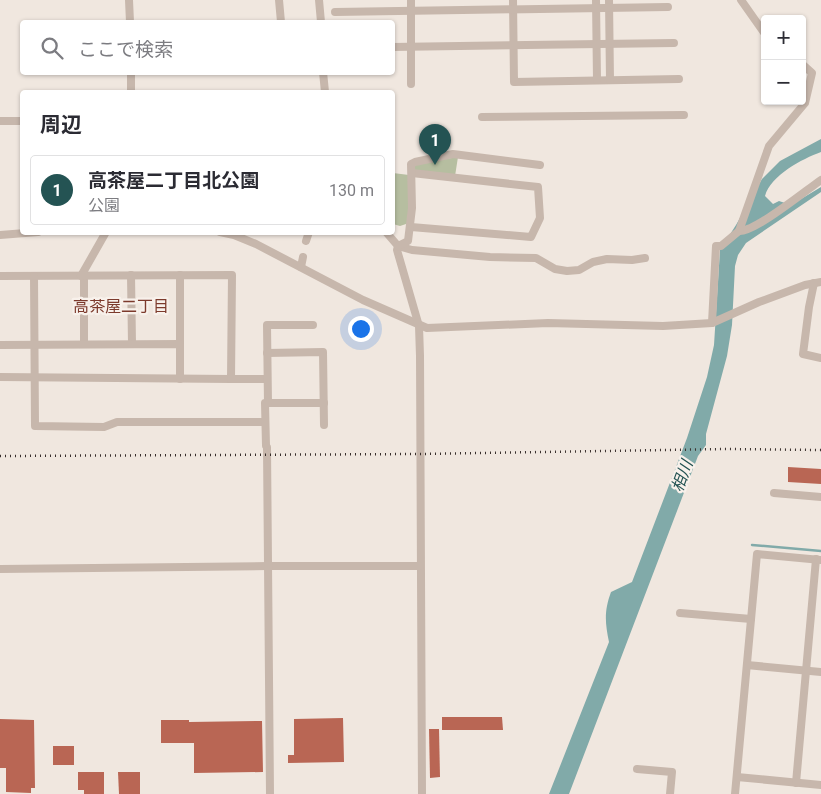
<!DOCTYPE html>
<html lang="ja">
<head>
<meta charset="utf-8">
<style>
  :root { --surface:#fff; --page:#f2f2f3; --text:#2b2b33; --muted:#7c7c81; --line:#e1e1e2; --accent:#245353 }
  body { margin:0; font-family:Roboto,"Noto Sans JP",sans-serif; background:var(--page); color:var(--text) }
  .controls { position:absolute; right:15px; top:15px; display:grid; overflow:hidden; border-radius:5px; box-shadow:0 1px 4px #0004 }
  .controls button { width:45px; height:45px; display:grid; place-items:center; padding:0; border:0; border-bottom:1px solid var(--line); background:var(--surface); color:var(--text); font:25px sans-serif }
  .you { position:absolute; left:360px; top:328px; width:18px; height:18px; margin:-12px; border:4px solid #fff; border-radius:50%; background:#1a73e8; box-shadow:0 0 0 8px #1a73e833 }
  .badge { display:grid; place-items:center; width:32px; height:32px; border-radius:50%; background:var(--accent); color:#fff; font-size:16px; font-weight:700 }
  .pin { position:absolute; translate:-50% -41px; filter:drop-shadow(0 1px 2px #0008) }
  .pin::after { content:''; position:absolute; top:26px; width:18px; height:15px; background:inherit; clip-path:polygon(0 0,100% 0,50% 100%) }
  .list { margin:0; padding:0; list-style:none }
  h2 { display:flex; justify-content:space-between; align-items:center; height:65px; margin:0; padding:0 20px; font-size:21px }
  h2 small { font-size:16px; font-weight:400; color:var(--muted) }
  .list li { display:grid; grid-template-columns:32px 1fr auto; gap:15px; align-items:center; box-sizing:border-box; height:70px; margin:0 10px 10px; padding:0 10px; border:1px solid var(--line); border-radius:5px }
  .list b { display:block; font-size:19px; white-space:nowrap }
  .list p { margin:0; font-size:16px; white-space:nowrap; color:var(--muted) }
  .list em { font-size:16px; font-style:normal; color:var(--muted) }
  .icon { flex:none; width:28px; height:28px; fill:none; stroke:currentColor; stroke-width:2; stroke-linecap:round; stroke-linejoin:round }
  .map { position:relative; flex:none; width:821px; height:794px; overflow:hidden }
  .search { position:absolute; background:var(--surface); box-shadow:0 1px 4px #0004; left:20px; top:20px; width:375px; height:55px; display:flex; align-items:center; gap:12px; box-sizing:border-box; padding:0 18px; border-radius:5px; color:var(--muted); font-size:19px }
  .panel { position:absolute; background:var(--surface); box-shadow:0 1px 4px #0004; left:20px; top:90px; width:375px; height:145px; border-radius:5px }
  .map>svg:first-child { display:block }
  .green { fill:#b6bea0 }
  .water { fill:#81aaa9 }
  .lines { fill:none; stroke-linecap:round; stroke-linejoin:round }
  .stream { stroke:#81aaa9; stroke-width:2.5 }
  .building { fill:#b96654 }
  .minor { stroke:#c7b7ac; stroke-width:8 }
  .rail { stroke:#362d2a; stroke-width:2.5; stroke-dasharray:1 4; stroke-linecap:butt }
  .labels { text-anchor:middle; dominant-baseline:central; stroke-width:4.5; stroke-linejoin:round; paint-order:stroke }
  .neighbourhood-label { font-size:16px; fill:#7c3a2c; stroke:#f8f1eb }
  .water-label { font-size:16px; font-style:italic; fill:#245353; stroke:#f8f1eb }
</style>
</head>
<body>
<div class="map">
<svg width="821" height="794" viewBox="0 0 821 794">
  <rect width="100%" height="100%" fill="#f0e7df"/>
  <g class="green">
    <polygon points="458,157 455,176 415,172 413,167 414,164"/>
    <polygon points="393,173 409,175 409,223 400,226 393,224"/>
  </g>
  <path class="water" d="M821,139v13c-19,7 -50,23 -56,44l8,8 6,-3 12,4 30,-18v5l-75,51 -8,12 -3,11 -3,59 -5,31 -21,78v11l-8,11 -129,338h-20l60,-152c-4,-19 -5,-31 2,-50l21,-10 55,-144 20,-61 7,-32 6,-95 16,-25 26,-46 18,-18z"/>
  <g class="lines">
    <polyline class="stream" points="752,545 821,551"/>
  </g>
  <g class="building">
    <polygon points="788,467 821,469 821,484 788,482"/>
    <polygon points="442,717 502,717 503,730 442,730"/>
    <polygon points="343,718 344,762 288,763 288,755 294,755 294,719"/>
    <polygon points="0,719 34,720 35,788 31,788 31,793 6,792 6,768 0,768"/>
    <polygon points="161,720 189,720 189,722 262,721 263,772 194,773 194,743 161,743"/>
    <polygon points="429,729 439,729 440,777 430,778"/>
    <rect x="53" y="746" width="21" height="19"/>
    <polygon points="78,772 104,772 104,794 84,794 84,790 78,790"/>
    <polygon points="118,772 140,772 140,794 119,794"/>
  </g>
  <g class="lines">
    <g class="minor">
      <polyline points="129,0 130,22"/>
      <polyline points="279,0 281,22"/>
      <polyline points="319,0 321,22"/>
      <polyline points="411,0 411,84"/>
      <polyline points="513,0 514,82 679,79"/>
      <polyline points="596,0 597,80"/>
      <polyline points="609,0 610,80"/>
      <polyline points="741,0 765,34"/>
      <polyline points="335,12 668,7"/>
      <polyline points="392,47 674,43"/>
      <polyline points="131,72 131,92"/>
      <polyline points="323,72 325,92"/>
      <polyline points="482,117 684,115"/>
      <polyline points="0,121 22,121"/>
      <polyline points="411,227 531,237 540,218 538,187 412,173"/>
      <path d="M739,231c16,1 66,-40 82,-51"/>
      <polyline points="220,232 234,235 256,244 363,300 427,328 548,323 663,326 712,323 759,302 805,285 821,282"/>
      <polyline points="386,232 398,246 397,250 419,326 420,356 422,794"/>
      <polyline points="0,235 38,232"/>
      <polyline points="306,241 309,232"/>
      <polyline points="398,246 412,250 490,257 536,258 555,269 567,271 579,270 593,262 607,259 632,260 645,258"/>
      <polyline points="398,246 408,241 412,208 411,164 415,162 453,154 540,165"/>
      <polyline points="301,267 303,257"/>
      <polyline points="84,275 84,344"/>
      <polyline points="131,275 132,344"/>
      <polyline points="180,275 180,344"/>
      <polyline points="0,276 232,275 231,379 0,377"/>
      <polyline points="34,276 35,426 104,427 117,422 265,422"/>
      <polyline points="81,276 106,232"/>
      <polyline points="814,283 809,307 803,354 821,358"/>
      <polyline points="712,323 716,246 721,246 739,231 769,146 805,103 812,73 802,64"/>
      <polyline points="0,345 180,344 180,379"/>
      <polyline points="267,353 323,352 324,425"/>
      <polyline points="231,379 267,379"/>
      <polyline points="268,403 324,403"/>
      <polyline points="774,493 821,497"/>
      <polyline points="0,569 268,566 420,566"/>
      <polyline points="680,613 751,619"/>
      <polyline points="747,665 821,672"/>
      <polyline points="637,769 672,772 670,794"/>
      <polyline points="737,777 821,785"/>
      <polyline points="796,783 816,559"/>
      <polyline points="270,794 267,447 266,446 265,403 268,403 267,325 313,325"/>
      <polyline points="735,794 757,554 821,560"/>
    </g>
    <polyline class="rail" points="0,456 421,454 725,449 821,450"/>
  </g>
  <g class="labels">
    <g class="neighbourhood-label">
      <text x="121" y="306">高茶屋二丁目</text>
    </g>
    <g class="water-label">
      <text transform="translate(682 476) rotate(-70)">相川</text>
    </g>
  </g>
</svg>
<div class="controls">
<button>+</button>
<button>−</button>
</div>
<div class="you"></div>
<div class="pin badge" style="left:435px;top:165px">1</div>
<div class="search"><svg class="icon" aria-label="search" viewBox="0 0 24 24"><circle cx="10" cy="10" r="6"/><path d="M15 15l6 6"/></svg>ここで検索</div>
<section class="panel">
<h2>周辺<small></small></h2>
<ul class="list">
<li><span class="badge">1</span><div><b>高茶屋二丁目北公園</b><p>公園</p></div><em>130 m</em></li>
</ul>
</section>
</div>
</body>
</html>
